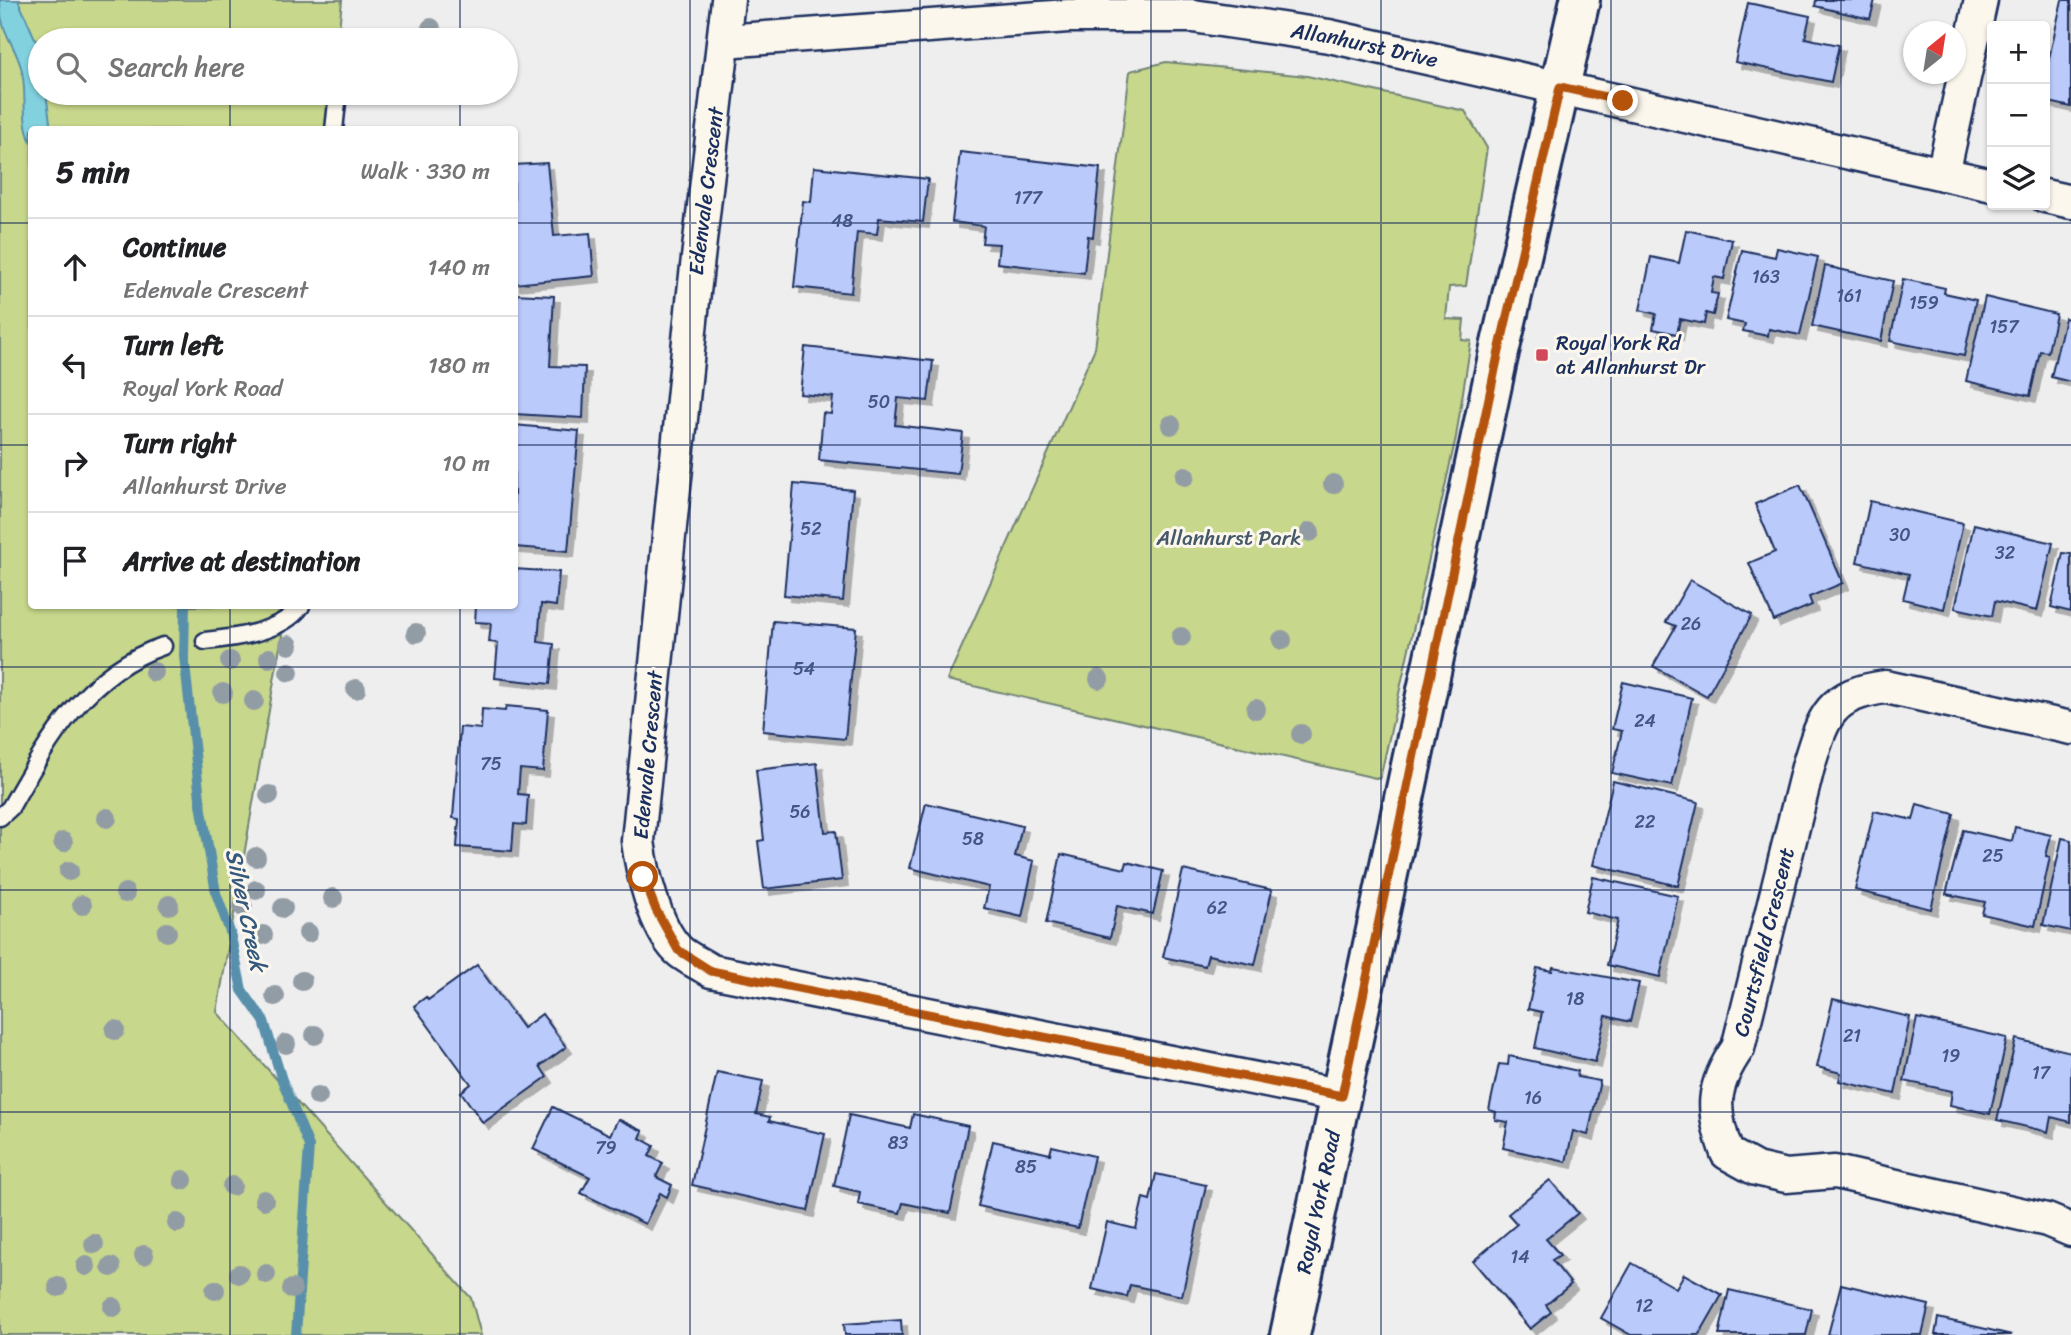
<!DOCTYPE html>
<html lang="en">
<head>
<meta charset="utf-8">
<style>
  :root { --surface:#fff; --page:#f2f2f2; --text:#202124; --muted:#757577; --line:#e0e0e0 }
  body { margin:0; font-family:Sriracha,sans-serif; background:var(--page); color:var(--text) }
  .controls { position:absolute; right:21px; top:21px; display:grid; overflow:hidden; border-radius:7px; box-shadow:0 2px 5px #0004 }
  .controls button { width:63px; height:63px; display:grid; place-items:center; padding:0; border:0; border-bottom:2px solid var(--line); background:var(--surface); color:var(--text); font:35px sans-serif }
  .compass { position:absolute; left:1903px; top:21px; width:63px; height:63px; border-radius:50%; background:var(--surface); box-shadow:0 2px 5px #0004; rotate:30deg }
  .stop { position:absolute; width:21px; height:21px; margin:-16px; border:5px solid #b45309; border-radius:50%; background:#fff }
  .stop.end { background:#b45309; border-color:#fff; box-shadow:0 2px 7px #0008 }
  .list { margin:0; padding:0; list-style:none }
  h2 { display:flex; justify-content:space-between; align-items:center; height:91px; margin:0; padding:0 28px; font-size:30px }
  h2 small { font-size:23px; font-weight:400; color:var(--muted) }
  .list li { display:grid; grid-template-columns:46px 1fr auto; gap:21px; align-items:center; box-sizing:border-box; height:98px; padding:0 28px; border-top:2px solid var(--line) }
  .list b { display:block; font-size:26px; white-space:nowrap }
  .list p { margin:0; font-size:23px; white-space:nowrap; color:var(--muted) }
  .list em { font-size:23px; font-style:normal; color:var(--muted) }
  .icon { flex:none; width:38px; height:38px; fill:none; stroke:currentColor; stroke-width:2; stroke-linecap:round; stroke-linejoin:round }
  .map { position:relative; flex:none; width:2071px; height:1335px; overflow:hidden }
  .search { position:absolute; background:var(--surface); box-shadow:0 2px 5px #0004; left:28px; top:28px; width:490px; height:77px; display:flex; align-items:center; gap:18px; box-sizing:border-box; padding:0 24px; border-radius:38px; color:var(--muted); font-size:26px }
  .panel { position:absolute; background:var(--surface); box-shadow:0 2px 5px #0004; left:28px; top:126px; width:490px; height:483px; border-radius:7px }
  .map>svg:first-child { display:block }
  .green { fill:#c7d78b; stroke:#718374; stroke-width:2 }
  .water { fill:#82d1df; stroke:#5990ab; stroke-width:2 }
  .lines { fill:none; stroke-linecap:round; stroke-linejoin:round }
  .stream { stroke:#5990ab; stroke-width:10 }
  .building { fill:#bacafa; stroke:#1b2f5e; stroke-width:2; filter:url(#shadow) }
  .lane-casing { stroke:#1b2f5e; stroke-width:21 }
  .street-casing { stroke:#1b2f5e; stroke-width:37 }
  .secondary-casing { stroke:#1b2f5e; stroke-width:44 }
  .lane { stroke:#fbf7ec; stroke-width:16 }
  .street { stroke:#fbf7ec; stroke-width:32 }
  .secondary { stroke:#fbf7ec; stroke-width:38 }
  .tree { fill:#929ca5 }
  .route { stroke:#b45309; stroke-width:9 }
  .grid { fill:none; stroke:#1b2f5e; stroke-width:2; stroke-opacity:0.55 }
  .poi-dot { fill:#d1495b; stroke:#fbf7ec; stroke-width:2.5 }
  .labels { text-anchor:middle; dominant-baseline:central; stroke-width:6; stroke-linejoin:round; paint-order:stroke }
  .number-label { font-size:18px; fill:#435685 }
  .street-label { font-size:21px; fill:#1b2f5e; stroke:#fbf7ec }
  .poi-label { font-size:21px; fill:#1b2f5e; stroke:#fbf7ec; text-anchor:start }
  .park-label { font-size:21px; fill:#465969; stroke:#fbf7ec }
  .water-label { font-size:23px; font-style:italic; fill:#35587e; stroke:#fbf7ec }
</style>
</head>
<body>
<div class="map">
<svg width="2071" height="1335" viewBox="0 0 2071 1335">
  <defs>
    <filter id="shadow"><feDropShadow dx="6" dy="6" stdDeviation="0" flood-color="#0004"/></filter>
  </defs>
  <rect width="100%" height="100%" fill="#eeeeef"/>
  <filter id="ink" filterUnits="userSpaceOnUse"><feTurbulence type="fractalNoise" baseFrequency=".0143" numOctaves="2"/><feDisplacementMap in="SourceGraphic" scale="14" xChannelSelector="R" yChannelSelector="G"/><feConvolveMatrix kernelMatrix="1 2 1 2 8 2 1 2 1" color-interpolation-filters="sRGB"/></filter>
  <g filter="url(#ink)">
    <g class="green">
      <polygon points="0,0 342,0 338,40 40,40 40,93 333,93 330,129 32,130 32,606 287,606 217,1012 471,1298 481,1335 0,1335"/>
      <polygon points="1166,62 1307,76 1465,111 1487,148 1466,286 1449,287 1446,319 1464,320 1462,340 1471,341 1456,437 1380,779 947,680 1095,348 1130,71"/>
    </g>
    <path class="water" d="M0,0h18l22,50v43h6l5,36 -19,1 -1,12c-11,-24 -3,-51 -10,-75 -9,-29 -21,-33 -21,-67z"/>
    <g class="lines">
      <polyline class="stream" points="185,606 184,656 200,798 216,893 230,932 242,990 264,1021 282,1080 309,1146 296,1335"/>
    </g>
    <g class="building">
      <polygon points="1816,0 1875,0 1870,19 1815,6"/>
      <polygon points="2062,0 2071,0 2071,107 2045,101 2045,76"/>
      <polygon points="1748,3 1810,16 1805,38 1839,45 1831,82 1735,62"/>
      <polygon points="960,152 1100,168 1093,237 1088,236 1084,273 997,263 999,244 982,243 984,226 952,222"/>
      <polygon points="547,163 554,236 590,233 594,276 514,284 514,165"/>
      <polygon points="814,167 928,179 923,222 879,218 877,234 857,232 851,293 794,287 803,201 811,202"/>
      <polygon points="1686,230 1732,240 1724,279 1714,277 1711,293 1718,294 1713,315 1706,313 1704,324 1680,319 1677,334 1653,329 1656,314 1640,310 1651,257 1679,263"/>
      <polygon points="1777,248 1818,257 1800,335 1769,329 1768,336 1743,331 1745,324 1726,320 1742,250 1775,257"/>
      <polygon points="1825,266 1893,281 1881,341 1812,326"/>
      <polygon points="1903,279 1945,288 1944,293 1976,300 1964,356 1890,341"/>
      <polygon points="514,294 554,296 550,366 585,367 583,418 514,414"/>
      <polygon points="1985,297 2056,314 2048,352 2040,351 2030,396 1966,381"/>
      <polygon points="2065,318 2071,319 2071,382 2051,377"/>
      <polygon points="805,347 933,361 928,401 898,398 895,425 963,433 958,474 819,460 823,413 831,414 833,397 800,394"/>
      <polygon points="514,425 579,431 568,551 514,547"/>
      <polygon points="794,484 853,490 843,601 784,595"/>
      <polygon points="1800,485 1843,583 1809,597 1812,605 1774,621 1749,563 1775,552 1755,504"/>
      <polygon points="1870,501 1963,523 1944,609 1903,599 1909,574 1857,562"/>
      <polygon points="1974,524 2053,543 2037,611 1995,601 1992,616 1955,608"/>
      <polygon points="2063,553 2071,554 2071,612 2051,607"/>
      <polygon points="514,569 559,572 556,606 541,604 538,642 554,644 550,684 495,678 498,643 489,642 491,623 475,622 476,606 514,606"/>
      <polygon points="1690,580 1752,615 1707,696 1653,666 1676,626 1666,622"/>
      <polygon points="773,621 856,628 845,739 763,731"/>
      <polygon points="1623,682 1692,698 1672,786 1612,773 1622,731 1612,729"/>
      <polygon points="506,706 548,710 543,771 520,769 518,794 528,795 526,825 514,824 512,851 457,847 459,819 453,818 460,727 481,729 482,709 505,711"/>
      <polygon points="817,763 825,832 836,831 842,880 764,889 758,841 764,840 756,770"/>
      <polygon points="1613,781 1698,802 1678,886 1593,865"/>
      <polygon points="926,803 1022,826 1015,856 1034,861 1022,917 984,908 989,887 910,868"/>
      <polygon points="1917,804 1954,814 1931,909 1855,890 1874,811 1913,820"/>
      <polygon points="2015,827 2051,835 2046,856 2050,857 2035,926 1982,914 1985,902 1946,894 1963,830 2012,841"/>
      <polygon points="2062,838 2071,840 2071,931 2043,925"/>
      <polygon points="1061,854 1125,869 1127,862 1163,871 1153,914 1117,906 1110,938 1046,923"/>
      <polygon points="1183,870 1272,890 1255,965 1208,955 1205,966 1163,957"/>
      <polygon points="1593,877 1678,896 1660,977 1607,965 1618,920 1585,912"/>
      <polygon points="477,965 523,1028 542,1014 566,1047 540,1066 547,1077 483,1123 461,1092 471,1084 414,1006 426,997 428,1000"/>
      <polygon points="1553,967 1639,983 1630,1022 1606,1016 1595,1062 1535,1048 1542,1012 1528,1009 1537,968 1552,971"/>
      <polygon points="1833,999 1910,1017 1895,1094 1839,1081 1841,1073 1817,1067"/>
      <polygon points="1917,1018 2007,1038 1990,1114 1950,1105 1952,1091 1904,1081"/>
      <polygon points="2016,1039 2071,1052 2071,1122 2051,1117 2048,1132 1997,1120"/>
      <polygon points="1509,1056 1578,1071 1577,1077 1600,1081 1588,1135 1573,1131 1566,1162 1503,1148 1508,1122 1495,1120 1496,1112 1489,1110 1499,1064 1508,1065"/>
      <polygon points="717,1072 763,1081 756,1114 770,1117 769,1121 825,1134 808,1211 692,1185"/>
      <polygon points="553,1107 610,1135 618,1119 643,1131 640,1138 654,1146 649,1156 663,1163 656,1177 672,1185 667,1197 660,1193 645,1224 581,1193 590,1177 533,1149"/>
      <polygon points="913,1114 968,1126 950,1213 903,1203 900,1213 858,1204 860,1192 834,1186 849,1115 910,1128"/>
      <polygon points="993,1141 1050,1154 1052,1146 1094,1156 1078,1228 978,1206"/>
      <polygon points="1156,1174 1206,1185 1182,1296 1130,1285 1127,1297 1092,1289 1107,1222 1136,1229 1143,1198 1150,1200"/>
      <polygon points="1550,1180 1578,1213 1546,1239 1560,1255 1552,1260 1571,1284 1546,1305 1551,1312 1530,1329 1473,1261 1517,1224 1508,1214"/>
      <polygon points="1632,1263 1676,1288 1684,1274 1722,1295 1699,1335 1631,1335 1601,1318"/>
      <polygon points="1841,1284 1929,1305 1922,1335 1828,1335"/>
      <polygon points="1729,1290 1812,1309 1806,1335 1719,1335"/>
      <polygon points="1938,1318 2012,1335 1935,1335"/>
      <polygon points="901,1320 902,1335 845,1335 844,1324"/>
    </g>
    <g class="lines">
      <defs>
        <g id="lane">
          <polyline points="334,130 338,93"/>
          <path d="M205,641c30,-3 77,-9 96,-35"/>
          <path d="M0,817l10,-9c38,-67 76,-136 153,-162"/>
        </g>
        <g id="street">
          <path d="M728,0l-35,301 -55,540c4,31 17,86 40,109 8,8 23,14 33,21l631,125"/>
          <path id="s1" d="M724,41l344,-25h125l136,20 663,149"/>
          <polyline points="1943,174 1981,0"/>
          <polyline points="2045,196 2071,202"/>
          <path d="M2071,728l-185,-41c-57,7 -63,30 -78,80l-70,281c-27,39 -27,62 -11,105l29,16 30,7 49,-4 212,48 24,10"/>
        </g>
        <g id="secondary">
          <path id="s2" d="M1290,1335l207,-974 83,-361"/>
        </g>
      </defs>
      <use href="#lane" class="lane-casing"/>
      <use href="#street" class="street-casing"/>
      <use href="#secondary" class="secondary-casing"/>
      <use href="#lane" class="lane"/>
      <use href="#street" class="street"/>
      <use href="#secondary" class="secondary"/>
    </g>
    <g class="tree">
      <circle cx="431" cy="28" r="10"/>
      <circle cx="1171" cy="425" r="10"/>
      <circle cx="1185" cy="476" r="10"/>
      <circle cx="1333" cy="484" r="10"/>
      <circle cx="1310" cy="532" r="10"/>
      <circle cx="416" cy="633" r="10"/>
      <circle cx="1181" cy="637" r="10"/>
      <circle cx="1282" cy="640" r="10"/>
      <circle cx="289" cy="645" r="10"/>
      <circle cx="269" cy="658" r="10"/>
      <circle cx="230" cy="661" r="10"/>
      <circle cx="154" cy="672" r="10"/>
      <circle cx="289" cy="672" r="10"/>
      <circle cx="1099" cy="679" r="10"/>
      <circle cx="356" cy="689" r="10"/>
      <circle cx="223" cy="693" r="10"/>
      <circle cx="254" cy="701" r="10"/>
      <circle cx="1256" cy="709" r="10"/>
      <circle cx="1301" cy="734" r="10"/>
      <circle cx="269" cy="795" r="10"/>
      <circle cx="107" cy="818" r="10"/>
      <circle cx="63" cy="842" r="10"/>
      <circle cx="256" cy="857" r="10"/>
      <circle cx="69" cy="871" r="10"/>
      <circle cx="256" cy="890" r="10"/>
      <circle cx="125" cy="893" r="10"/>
      <circle cx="333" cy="898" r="10"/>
      <circle cx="82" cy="905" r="10"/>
      <circle cx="169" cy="905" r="10"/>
      <circle cx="243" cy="907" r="10"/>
      <circle cx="283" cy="908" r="10"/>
      <circle cx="167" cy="932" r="10"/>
      <circle cx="308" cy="933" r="10"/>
      <circle cx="263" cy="935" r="10"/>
      <circle cx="302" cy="981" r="10"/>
      <circle cx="275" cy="996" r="10"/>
      <circle cx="115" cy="1030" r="10"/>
      <circle cx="315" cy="1035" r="10"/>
      <circle cx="286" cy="1044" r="10"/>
      <circle cx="318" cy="1096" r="10"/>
      <circle cx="183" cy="1180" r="10"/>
      <circle cx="232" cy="1186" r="10"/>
      <circle cx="264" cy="1200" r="10"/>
      <circle cx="177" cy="1223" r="10"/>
      <circle cx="94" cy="1244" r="10"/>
      <circle cx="144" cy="1255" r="10"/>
      <circle cx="86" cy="1266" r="10"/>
      <circle cx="111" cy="1267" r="10"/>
      <circle cx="239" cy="1274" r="10"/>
      <circle cx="266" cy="1274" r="10"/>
      <circle cx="58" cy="1287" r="10"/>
      <circle cx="292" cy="1289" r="10"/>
      <circle cx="215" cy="1290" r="10"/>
      <circle cx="113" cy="1307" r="10"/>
    </g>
  </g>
  <g class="lines" filter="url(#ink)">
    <polyline class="route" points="643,877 656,910 678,950 711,971 1342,1096 1497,360 1560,87 1623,101"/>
  </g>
  <path class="grid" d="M230,0v40M460,0v40M690,0v1335M920,0v1335M1151,0v1335M1381,0v1335M1611,0v1335M1841,0v1335M230,93v37M460,93v37M0,223h32M514,223h1557M0,445h32M514,445h1557M230,606v729M460,606v729M0,667h2071M0,890h2071M0,1112h2071"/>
  <rect class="poi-dot" x="1535" y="348" width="14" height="14" rx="3.5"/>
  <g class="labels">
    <g class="number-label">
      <text x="1028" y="198">177</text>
      <text x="842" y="221">48</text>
      <text x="1766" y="277">163</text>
      <text x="1849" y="296">161</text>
      <text x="1924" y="303">159</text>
      <text x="2004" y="327">157</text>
      <text x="879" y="402">50</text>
      <text x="811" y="529">52</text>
      <text x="1900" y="535">30</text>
      <text x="2005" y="553">32</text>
      <text x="1691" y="624">26</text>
      <text x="804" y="669">54</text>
      <text x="1645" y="721">24</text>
      <text x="491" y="764">75</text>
      <text x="800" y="812">56</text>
      <text x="1645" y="822">22</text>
      <text x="973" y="839">58</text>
      <text x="1993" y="856">25</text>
      <text x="1217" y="908">62</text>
      <text x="1575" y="999">18</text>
      <text x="1852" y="1036">21</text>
      <text x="1951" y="1056">19</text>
      <text x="2041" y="1073">17</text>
      <text x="1533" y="1098">16</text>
      <text x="898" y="1143">83</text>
      <text x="606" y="1148">79</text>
      <text x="1026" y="1167">85</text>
      <text x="1520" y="1257">14</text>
      <text x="1644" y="1306">12</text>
    </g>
    <g class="street-label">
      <text stroke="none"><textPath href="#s1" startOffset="644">Allanhurst Drive</textPath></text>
      <text transform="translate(706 191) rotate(-83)">Edenvale Crescent</text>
      <text transform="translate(648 755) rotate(-85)">Edenvale Crescent</text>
      <text transform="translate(1764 942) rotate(-76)">Courtsfield Crescent</text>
      <text stroke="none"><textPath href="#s2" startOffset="136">Royal York Road</textPath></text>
    </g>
    <g class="poi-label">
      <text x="1556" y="343">Royal York Rd<tspan x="1556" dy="24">at Allanhurst Dr</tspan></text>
    </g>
    <g class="park-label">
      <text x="1229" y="538">Allanhurst Park</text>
    </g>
    <g class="water-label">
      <text transform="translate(246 910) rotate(78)">Silver Creek</text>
    </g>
  </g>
</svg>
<div class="controls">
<button>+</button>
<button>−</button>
<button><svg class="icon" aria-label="layers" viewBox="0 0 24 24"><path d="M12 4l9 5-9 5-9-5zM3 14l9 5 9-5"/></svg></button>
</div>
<svg class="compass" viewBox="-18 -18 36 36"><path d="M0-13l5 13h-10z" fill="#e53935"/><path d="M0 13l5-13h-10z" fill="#757577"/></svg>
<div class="stop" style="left:643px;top:877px"></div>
<div class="stop end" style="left:1623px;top:101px"></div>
<div class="search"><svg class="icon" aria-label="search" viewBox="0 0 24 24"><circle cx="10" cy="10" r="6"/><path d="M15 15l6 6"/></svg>Search here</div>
<section class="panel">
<h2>5 min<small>Walk · 330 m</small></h2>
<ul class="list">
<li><svg class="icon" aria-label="ahead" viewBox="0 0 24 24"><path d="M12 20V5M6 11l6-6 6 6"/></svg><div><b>Continue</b><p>Edenvale Crescent</p></div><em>140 m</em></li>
<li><svg class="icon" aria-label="left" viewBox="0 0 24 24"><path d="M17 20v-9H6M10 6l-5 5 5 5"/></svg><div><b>Turn left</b><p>Royal York Road</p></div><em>180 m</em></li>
<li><svg class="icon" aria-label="right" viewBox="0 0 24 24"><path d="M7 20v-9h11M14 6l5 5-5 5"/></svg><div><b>Turn right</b><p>Allanhurst Drive</p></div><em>10 m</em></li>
<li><svg class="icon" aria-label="arrive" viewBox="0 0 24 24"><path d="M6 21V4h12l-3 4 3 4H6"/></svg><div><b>Arrive at destination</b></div></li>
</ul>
</section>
</div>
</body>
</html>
